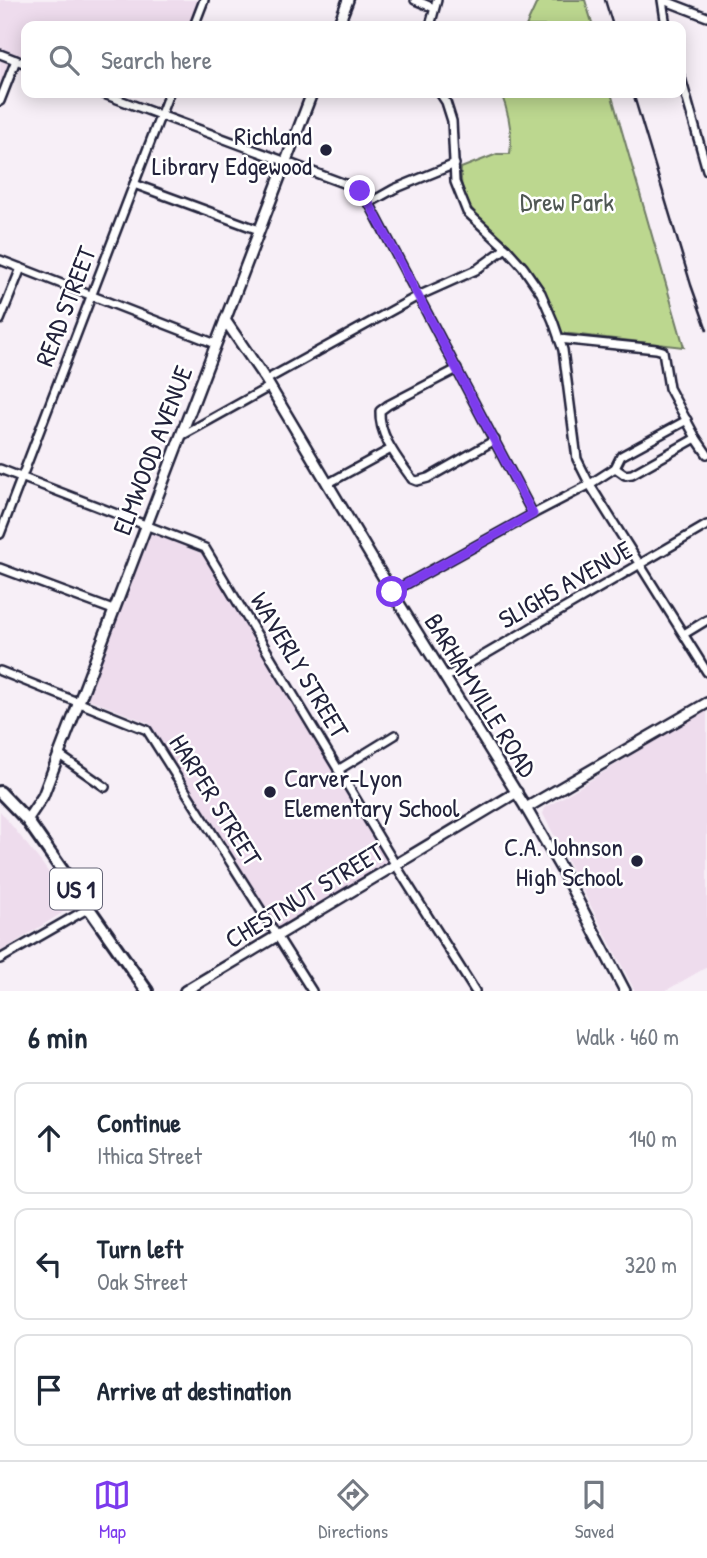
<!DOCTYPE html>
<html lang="en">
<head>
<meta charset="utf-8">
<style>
  :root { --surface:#fff; --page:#f6f6f7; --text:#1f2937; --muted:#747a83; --line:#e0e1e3; --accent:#7c3aed }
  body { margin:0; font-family:"Patrick Hand",sans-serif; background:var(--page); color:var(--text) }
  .stop { position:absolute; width:21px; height:21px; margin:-16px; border:5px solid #7c3aed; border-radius:50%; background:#fff }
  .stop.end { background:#7c3aed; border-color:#fff; box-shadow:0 2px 7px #0008 }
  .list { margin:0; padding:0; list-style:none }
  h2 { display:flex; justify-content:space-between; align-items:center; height:91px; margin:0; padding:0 28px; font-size:30px }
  h2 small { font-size:23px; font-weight:400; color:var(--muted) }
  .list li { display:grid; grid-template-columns:46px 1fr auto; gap:21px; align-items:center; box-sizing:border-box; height:112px; margin:0 14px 14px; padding:0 14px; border:2px solid var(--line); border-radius:14px }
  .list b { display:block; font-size:26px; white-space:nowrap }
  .list p { margin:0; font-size:23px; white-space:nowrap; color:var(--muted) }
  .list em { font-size:23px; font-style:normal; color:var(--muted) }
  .icon { flex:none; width:38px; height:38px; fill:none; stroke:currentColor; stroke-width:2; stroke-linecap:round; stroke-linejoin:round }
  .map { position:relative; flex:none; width:707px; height:991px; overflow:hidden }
  .search { position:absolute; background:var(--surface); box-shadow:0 4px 18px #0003; left:21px; right:21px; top:21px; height:77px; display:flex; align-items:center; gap:18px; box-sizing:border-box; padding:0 24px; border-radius:14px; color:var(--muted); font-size:26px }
  .sheet { height:469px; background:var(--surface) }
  nav { display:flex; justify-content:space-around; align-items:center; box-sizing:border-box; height:98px; border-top:2px solid var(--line); background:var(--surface); font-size:19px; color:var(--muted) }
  nav a { display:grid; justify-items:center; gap:4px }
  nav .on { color:var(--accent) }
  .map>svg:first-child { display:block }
  .built { fill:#eedced }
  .green { fill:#bcd78f; stroke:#6f7c65; stroke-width:2 }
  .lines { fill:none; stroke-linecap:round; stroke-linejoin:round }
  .minor-casing { stroke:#22223b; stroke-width:12 }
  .tertiary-casing { stroke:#22223b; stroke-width:14 }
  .primary-casing { stroke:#22223b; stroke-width:16 }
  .minor { stroke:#fff; stroke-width:7 }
  .tertiary { stroke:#fff; stroke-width:9 }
  .primary { stroke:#fff; stroke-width:10 }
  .rail { stroke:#22223b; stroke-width:2.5 }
  .route { stroke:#7c3aed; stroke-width:9 }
  .poi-dot { fill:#22223b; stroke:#fff; stroke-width:2.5 }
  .labels { text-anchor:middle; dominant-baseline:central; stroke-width:5; stroke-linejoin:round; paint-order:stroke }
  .shield { fill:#fff; stroke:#646476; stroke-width:2 }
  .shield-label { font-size:24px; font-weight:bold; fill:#22223b }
  .poi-label { font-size:26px; fill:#22223b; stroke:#fff; text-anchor:end }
  .park-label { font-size:26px; fill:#505854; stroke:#fff }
  .street-label { font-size:26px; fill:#22223b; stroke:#fff }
</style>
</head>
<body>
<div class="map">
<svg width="707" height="991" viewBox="0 0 707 991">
  <rect width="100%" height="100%" fill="#f7eff7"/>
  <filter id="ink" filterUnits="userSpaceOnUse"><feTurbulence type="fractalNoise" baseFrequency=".0143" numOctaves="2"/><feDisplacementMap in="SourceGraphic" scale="14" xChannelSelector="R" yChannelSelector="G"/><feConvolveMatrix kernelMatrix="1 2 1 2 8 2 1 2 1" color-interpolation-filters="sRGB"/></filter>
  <g filter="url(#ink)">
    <g class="built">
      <polygon points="0,0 199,0 189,26 26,26 26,58 13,53 0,86"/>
      <polygon points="151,533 203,554 388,861 280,929 149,723 86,698"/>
      <polygon points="707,709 707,967 665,991 635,991 543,814 545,808"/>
      <polygon points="0,811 41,862 73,906 0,952"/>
    </g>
    <g class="green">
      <polygon points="538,0 585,0 593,26 526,26"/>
      <path d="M501,93h110l73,254 -122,-14c-10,-27 -23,-53 -41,-75 -26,-31 -64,-44 -60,-90l36,-14h13c3,-20 -2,-43 -9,-61z"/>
    </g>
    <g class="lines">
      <defs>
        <g id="minor">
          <polyline points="415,0 434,8"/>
          <polyline points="662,0 666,26"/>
          <polyline points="663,0 707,17"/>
          <polyline points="194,26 204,0"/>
          <polyline points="430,26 437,0"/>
          <polyline points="0,54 26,64"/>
          <polyline points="681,78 707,170"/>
          <polyline points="101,93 348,185 360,191 369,203 533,514"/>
          <polyline points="440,93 446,102 452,121 455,182 467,212 506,248 523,267 541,293 553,321 563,350 577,459 590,485 707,672"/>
          <polyline points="0,101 16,60"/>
          <polyline points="134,184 259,230"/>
          <polyline points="369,203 394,189 455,164"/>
          <polyline points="0,260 216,344"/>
          <polyline points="0,320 21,268"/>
          <polyline points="559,339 656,349 663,351 669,388 696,438 707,454"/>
          <path d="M457,369l-69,36 -8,6c-1,26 18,48 32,68l5,2 11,-3 67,-38"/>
          <polyline points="266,380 418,296 476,270 506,248"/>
          <polyline points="181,436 269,387"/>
          <polyline points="615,468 625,475 632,474 696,438"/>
          <polyline points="0,469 205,548 395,864 475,991"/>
          <polyline points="327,484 391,449"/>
          <polyline points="0,534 169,93"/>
          <polyline points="0,568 113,610"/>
          <polyline points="392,592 533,514 587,486 615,468 621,456 687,420"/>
          <polyline points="684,634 707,620"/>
          <polyline points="0,671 147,730 312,991"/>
          <polyline points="445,678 707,525"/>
          <polyline points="58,754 105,787"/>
          <polyline points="338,770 395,735"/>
          <polyline points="0,959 89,908"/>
        </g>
        <g id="tertiary">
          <polyline points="338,26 348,0"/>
          <polyline points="225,320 266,380 392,592 526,808 563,872 625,991"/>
          <polyline points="526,808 707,703"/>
          <polyline points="27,820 43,796 312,93"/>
          <polyline points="185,991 517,792"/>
        </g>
        <polyline id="primary" points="0,792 27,820 147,991"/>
      </defs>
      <use href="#minor" class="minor-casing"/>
      <use href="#tertiary" class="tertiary-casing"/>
      <use href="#primary" class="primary-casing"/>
      <use href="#minor" class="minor"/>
      <use href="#tertiary" class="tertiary"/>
      <use href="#primary" class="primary"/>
      <g class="rail">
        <polyline points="605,0 613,26"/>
        <polyline points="633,93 691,285 707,330"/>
      </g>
    </g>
  </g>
  <g class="lines" filter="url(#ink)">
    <polyline class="route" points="360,191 369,203 533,514 392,592"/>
  </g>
  <g class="poi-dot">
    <circle cx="326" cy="150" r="7"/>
    <circle cx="270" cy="792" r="7"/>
    <circle cx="637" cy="861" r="7"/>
  </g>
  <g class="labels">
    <rect class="shield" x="50" y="868.5" width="52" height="41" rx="5"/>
    <g class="shield-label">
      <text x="76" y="889">US 1</text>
    </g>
    <g class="poi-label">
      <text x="312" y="135">Richland<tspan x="312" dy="30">Library Edgewood</tspan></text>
      <text x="284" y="777" text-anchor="start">Carver-Lyon<tspan x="284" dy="30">Elementary School</tspan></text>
      <text x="623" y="846">C.A. Johnson<tspan x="623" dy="30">High School</tspan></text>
    </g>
    <g class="park-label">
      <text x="567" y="201">Drew Park</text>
    </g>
    <g class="street-label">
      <text transform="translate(65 306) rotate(-69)">READ STREET</text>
      <text transform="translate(152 450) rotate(-69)">ELMWOOD AVENUE</text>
      <text transform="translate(565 584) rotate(-30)">SLIGHS AVENUE</text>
      <text transform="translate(300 665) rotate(59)">WAVERLY STREET</text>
      <text transform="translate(481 695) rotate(58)">BARHAMVILLE ROAD</text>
      <text transform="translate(216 800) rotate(58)">HARPER STREET</text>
      <text transform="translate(304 895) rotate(-31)">CHESTNUT STREET</text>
    </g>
  </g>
</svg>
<div class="stop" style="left:392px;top:592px"></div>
<div class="stop end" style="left:360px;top:191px"></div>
<div class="search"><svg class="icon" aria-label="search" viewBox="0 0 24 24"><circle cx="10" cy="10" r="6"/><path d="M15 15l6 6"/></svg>Search here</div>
</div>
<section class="sheet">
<h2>6 min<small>Walk · 460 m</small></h2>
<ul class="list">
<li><svg class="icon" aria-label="ahead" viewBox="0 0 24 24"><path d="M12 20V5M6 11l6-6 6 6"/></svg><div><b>Continue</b><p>Ithica Street</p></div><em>140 m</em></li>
<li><svg class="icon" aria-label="left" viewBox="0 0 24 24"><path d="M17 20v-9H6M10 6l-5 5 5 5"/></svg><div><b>Turn left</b><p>Oak Street</p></div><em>320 m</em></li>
<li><svg class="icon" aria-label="arrive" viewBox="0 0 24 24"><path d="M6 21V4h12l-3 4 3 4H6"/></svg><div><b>Arrive at destination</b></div></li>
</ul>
</section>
<nav>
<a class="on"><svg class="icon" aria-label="map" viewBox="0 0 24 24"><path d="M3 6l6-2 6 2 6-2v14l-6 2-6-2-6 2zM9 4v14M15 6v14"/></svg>Map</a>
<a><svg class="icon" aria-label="directions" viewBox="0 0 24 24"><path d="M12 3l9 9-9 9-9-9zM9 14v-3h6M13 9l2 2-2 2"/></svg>Directions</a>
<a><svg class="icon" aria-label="saved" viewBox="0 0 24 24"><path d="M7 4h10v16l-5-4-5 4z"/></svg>Saved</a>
</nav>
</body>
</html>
